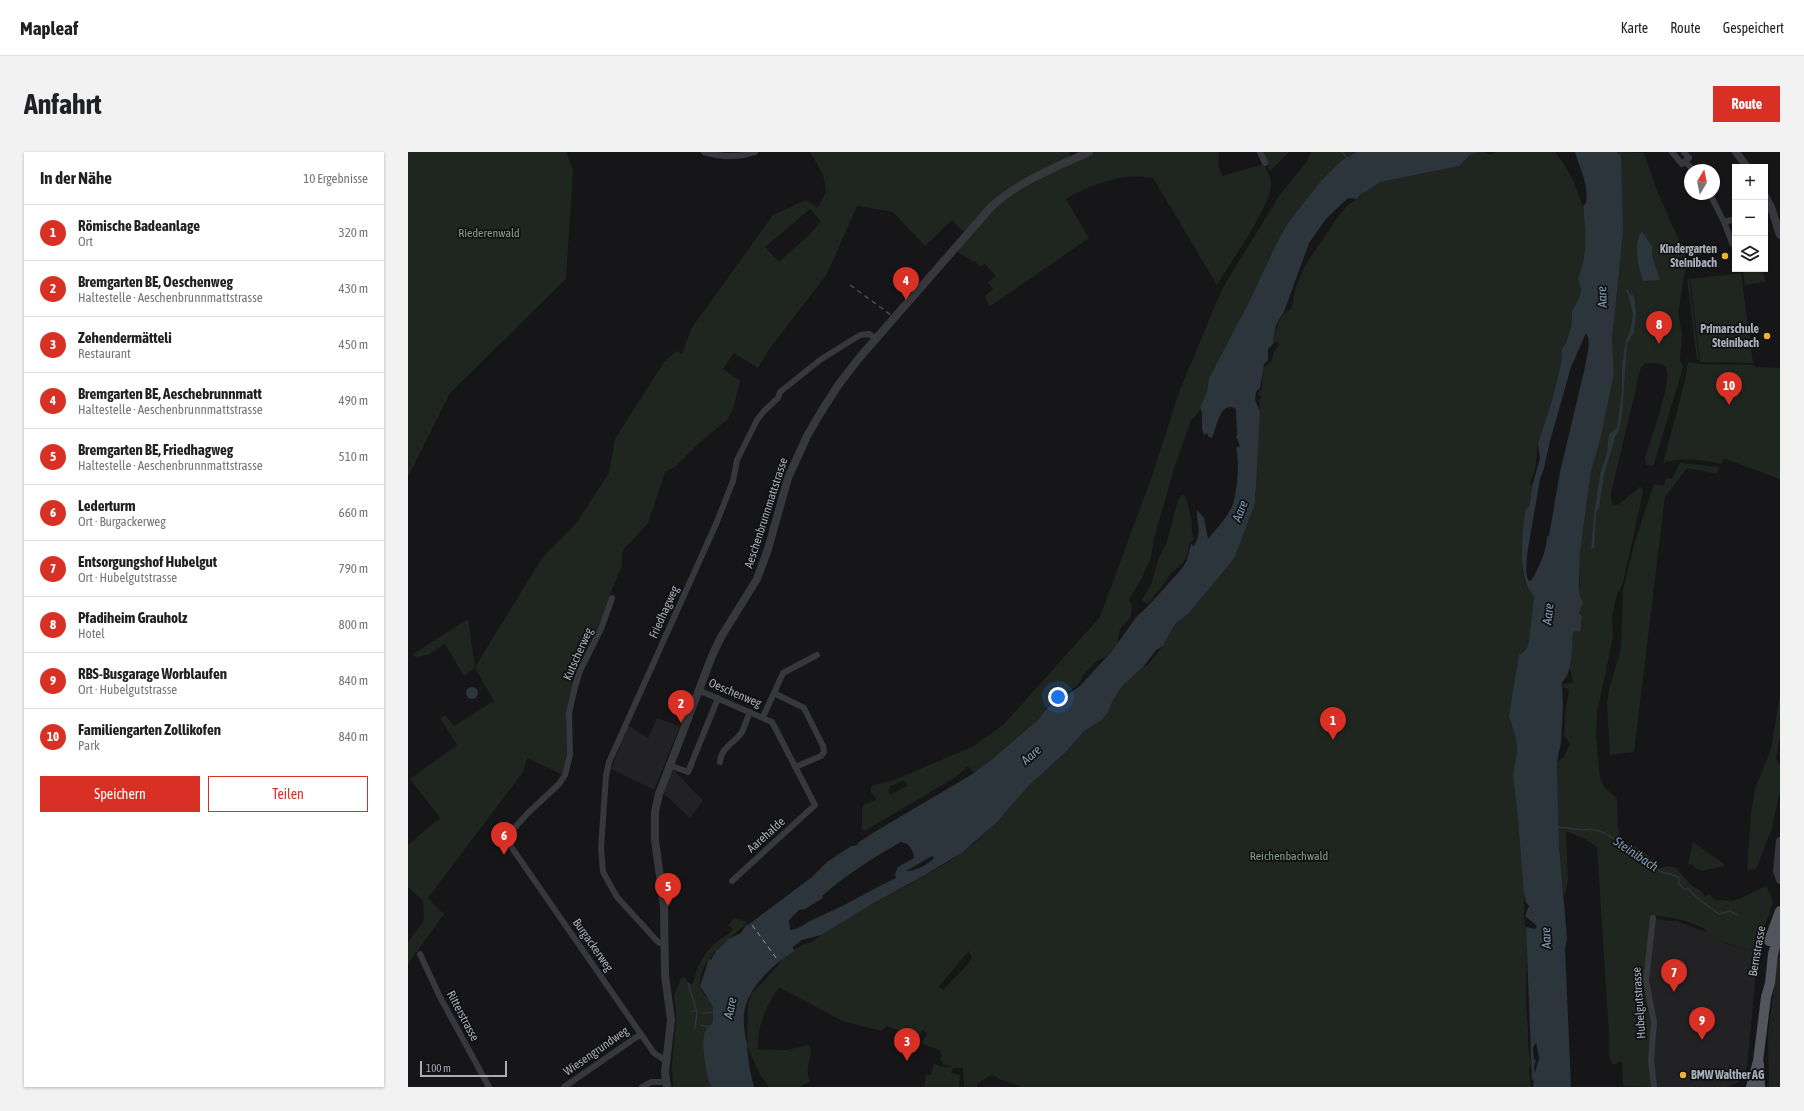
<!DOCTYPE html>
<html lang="de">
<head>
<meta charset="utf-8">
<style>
  :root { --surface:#fff; --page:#f2f2f2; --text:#202124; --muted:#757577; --line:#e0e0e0; --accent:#d93025 }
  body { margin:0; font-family:"Asap Condensed",sans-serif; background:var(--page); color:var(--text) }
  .controls { position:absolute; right:12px; top:12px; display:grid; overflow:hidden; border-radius:0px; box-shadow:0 1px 3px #0004 }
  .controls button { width:36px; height:36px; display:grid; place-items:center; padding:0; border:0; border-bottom:1px solid var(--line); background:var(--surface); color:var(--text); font:20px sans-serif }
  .compass { position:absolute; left:1276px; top:12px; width:36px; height:36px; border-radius:50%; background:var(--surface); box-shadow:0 1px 3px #0004; rotate:10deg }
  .scale { position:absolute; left:12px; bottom:10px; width:87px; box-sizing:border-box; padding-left:4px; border:2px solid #a8adb8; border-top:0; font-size:11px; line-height:14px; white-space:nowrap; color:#a8adb8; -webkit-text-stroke:3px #111113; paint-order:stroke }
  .you { position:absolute; left:650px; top:545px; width:14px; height:14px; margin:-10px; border:3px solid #fff; border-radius:50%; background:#1a73e8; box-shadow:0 0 0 6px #1a73e833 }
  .badge { display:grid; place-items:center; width:26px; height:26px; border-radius:50%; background:var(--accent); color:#fff; font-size:13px; font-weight:700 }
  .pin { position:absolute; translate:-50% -33px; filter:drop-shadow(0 1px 2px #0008) }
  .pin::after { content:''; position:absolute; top:21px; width:14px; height:12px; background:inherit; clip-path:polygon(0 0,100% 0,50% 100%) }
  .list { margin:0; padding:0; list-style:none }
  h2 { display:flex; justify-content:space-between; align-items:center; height:52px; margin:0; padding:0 16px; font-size:17px }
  h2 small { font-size:13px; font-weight:400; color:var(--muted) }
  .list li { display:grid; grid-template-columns:26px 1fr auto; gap:12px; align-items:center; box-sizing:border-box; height:56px; padding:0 16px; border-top:1px solid var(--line) }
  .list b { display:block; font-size:15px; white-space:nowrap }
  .list p { margin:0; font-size:13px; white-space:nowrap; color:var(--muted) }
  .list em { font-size:13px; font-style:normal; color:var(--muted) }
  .actions { display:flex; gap:8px; padding:12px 16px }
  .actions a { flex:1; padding:9px 0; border:1px solid var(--accent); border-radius:0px; text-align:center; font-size:14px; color:var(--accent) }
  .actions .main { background:var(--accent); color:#fff }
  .icon { flex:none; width:22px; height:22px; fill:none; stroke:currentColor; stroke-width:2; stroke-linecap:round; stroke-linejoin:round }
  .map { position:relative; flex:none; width:1372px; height:935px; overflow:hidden; border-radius:0px }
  header { display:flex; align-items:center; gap:24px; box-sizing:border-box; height:56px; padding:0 20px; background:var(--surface); border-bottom:1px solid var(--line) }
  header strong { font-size:19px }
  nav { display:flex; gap:22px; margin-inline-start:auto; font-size:14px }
  .intro { display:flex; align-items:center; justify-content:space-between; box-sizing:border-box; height:96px; padding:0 24px }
  h1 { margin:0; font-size:28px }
  .button { padding:10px 18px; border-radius:0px; background:var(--accent); color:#fff; font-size:14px; font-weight:700 }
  main { display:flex; gap:24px; padding:0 24px }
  aside { flex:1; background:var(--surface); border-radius:0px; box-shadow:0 1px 3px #0004 }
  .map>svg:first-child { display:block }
  .built { fill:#222225 }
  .green { fill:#1e261f; fill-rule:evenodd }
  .water { fill:#2c353c; fill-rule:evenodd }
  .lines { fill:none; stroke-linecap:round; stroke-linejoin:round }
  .stream { stroke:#2c353c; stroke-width:1.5 }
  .ferry { stroke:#7f9bb3; stroke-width:1; stroke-dasharray:5 4; stroke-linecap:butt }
  .minor { stroke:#37383d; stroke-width:6 }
  .tertiary { stroke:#37383d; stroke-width:8 }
  .primary { stroke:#53555c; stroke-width:10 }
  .rail { stroke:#4a4c52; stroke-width:1.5; stroke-dasharray:5 4; stroke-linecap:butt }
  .poi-dot { fill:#f2b134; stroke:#111113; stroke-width:1.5 }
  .labels { text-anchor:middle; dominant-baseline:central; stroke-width:3.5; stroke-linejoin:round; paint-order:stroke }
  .park-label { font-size:12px; fill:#7fa381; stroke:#111113 }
  .poi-label { font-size:12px; font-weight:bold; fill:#a8adb8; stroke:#111113; text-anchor:end }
  .street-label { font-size:12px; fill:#a8adb8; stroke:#111113 }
  .water-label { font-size:13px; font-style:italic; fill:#7f9bb3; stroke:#111113 }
</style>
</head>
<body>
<header>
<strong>Mapleaf</strong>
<nav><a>Karte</a><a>Route</a><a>Gespeichert</a></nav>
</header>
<div class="intro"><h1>Anfahrt</h1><a class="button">Route</a></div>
<main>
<aside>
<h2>In der Nähe<small>10 Ergebnisse</small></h2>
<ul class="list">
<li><span class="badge">1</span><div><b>Römische Badeanlage</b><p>Ort</p></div><em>320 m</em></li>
<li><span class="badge">2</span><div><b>Bremgarten BE, Oeschenweg</b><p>Haltestelle · Aeschenbrunnmattstrasse</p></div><em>430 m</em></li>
<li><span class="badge">3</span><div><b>Zehendermätteli</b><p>Restaurant</p></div><em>450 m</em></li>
<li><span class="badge">4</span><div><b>Bremgarten BE, Aeschebrunnmatt</b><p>Haltestelle · Aeschenbrunnmattstrasse</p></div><em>490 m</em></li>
<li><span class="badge">5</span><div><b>Bremgarten BE, Friedhagweg</b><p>Haltestelle · Aeschenbrunnmattstrasse</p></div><em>510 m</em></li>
<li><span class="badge">6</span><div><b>Lederturm</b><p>Ort · Burgackerweg</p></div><em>660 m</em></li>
<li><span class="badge">7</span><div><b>Entsorgungshof Hubelgut</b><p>Ort · Hubelgutstrasse</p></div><em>790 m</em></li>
<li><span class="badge">8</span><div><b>Pfadiheim Grauholz</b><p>Hotel</p></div><em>800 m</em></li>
<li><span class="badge">9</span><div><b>RBS-Busgarage Worblaufen</b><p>Ort · Hubelgutstrasse</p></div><em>840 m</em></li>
<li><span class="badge">10</span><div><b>Familiengarten Zollikofen</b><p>Park</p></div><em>840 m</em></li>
</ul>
<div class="actions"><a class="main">Speichern</a><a>Teilen</a></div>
</aside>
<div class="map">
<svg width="1372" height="935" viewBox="0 0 1372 935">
  <rect width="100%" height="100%" fill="#161618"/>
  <g class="built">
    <polygon points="249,566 272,574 246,638 203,617 220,573 240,586"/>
    <polygon points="263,615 295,649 282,666 254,640"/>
    <polygon points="1245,766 1262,769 1269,769 1297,780 1321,793 1350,800 1339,915 1335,925 1329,931 1319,935 1246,935 1239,839"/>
    <polygon points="1372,795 1372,935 1361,935 1360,883 1370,803"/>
  </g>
  <g class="green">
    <polygon points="0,0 158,0 165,18 158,127 42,241 0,325"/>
    <path d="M402,0h259l2,5 -57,31 -49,45 -13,-13 -27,26 -32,-34 -36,-6 -30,68 -57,74 -12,20 -24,-15 -11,16 17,12 -7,28 -5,10 -29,24 -24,24 -10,5 -17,51 -17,19 -5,4 -4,7v13l-12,28 -11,35 -21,41 -12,48 1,41 -4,16 -36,-17 -4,14 -95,126 16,16 -36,50v-22l16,-21 -1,-20 -15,-14v-42l32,-27 -30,-39 47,-34 -17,-27 5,-3 9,11 40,-25 -19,-33 -11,8 -19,-32 -17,11 -13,2 -2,-3 55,-35 7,48 67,-109 33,-33 34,-52 6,-34 49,-77 12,-11 6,3 9,-25 82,-114 33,-15 12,8 8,-17 -3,-17zM402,57l11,12 -11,13 -31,28 -14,-15z"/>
    <path d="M687,0h124l-1,13 4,11 42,-12c3,6 6,12 7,17 3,22 -42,83 -54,104l-64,-107c-30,-6 -62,6 -87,21l23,39 -100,69 -4,-11 8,-7 -5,-7 8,-6 -11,-12 -5,3 -5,-6 -2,1c-5,-6 -12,-6 -16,-11l41,-47 52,-31z"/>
    <polygon points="853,0 881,0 862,19"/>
    <path d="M903,0h46l-15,8 -54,63 -11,19 -27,58 -41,78c-2,13 -6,34 -18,42l-17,49 -20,69 -3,19 -9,21 -13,21 3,6 -1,12 -11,12 -3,15 -11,13 -9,4 -14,14 -2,6 -5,5 -32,23 1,2 -6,8 -65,54 -6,-7 -12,11 -90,53h-4v-22l2,-3 13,-6 -6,-6v-7l21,-5 82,-35 30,-22 96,-107 53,-144 26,-81 43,-103 57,-93 28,-35zM496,628l3,6 -17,9 -2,-5 2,-1 -1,-2z"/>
    <path d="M1071,0h6l5,3 6,-3h59c28,34 41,85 23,127l3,10 -2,9 -7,13 -2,20 -8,18v10l-9,38 -15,46 -3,27 -5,13 2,3 -2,16 -8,66 3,15 9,13 -3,35 -4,17 -5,3 -13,65 7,23 1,12 -4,24 5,45 6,64v34l3,19 -1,68 2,24v16l3,19 -2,7 2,16h-509l-23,-8 -7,-5 -15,10v3h-13l-1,-19h-10l-2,5 9,2 -1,12h-35l2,-12h5l3,-12 8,4h10l-10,-3 1,-2 -3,-2 2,-5 -2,-4 -5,-3 -13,-4 5,-11 -5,-3 -4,8 -31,-12 -6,5 -39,-10 -63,-34c-14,22 -21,35 -21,62l28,1 23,-5c6,11 -6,21 1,37l-11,5h-30l-9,-12 -13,-29 1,-41 3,-11 27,-28c5,-11 22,-22 34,-24 46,-36 103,-56 151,-90 25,-18 42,-42 63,-65 12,-12 27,-21 39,-34 7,-7 12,-16 19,-23 4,-3 9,-4 13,-7 10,-8 11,-15 17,-25 6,-10 23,-31 34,-33l15,-19 12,-22 13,-10 47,-57 17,-44 4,-16v-37l4,-52 -1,-8 2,-2 -3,-5 4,-4 1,-21 8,-6 3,-10 6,-8 -4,-3 -3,3c4,-14 4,-28 18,-35l5,-22 8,-20 35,-52 8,-9 13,-9 2,-4 4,-1 14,-10 79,-16 11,-11zM561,799l3,6 -4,7 -25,26 -4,-4z"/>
    <path d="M1209,0l27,1 12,35 31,71 -9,54 4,21 -2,26 3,7 -29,97 -3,2 -5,-1 -1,-8c5,-15 28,-78 21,-89 -4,-6 -14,-5 -20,-5l-5,4 -30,126 1,11 6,1 23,-19 2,6 -20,91 -6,11 -5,22 1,21 -16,76 -1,24 4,41 5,10 12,10 1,27 2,15 22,10 18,18 9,-2 7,2 16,18 8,4 5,6 5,-2 3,5 4,2c5,-3 9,1 15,0 7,-1 25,-12 35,-15l6,17 -10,28 -5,21c-20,-4 -36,-9 -53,-20l1,-2c-11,-9 -39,-13 -53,-15l-7,56 7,41 1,75 -31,-1 -1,-24h-5v2h-5l-3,-8v-22l-12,-187 -12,-8 -19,-8 2,49 -4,17 -5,-52 -2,-83 7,-5 6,-13 -6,-8 2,-28 3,-17 -2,-3h-4v-4l10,-1 -3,-15 3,-35 2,-2h5v-78l11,-82 9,-30 14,-67 -2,-34 7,-76 2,-62v-46zM1234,79l10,15v9l8,25h-17c-5,-14 -11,-36 -1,-49z"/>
    <polygon points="1335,117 1355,117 1357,130 1337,133"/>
    <polygon points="1333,121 1345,211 1292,210 1282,127"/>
    <polygon points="1281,126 1291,208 1289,209 1279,127"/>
    <path d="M1280,210l12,2 54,1 1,2 25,1v111l-57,-21 -1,6c-19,-4 -41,-7 -59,-1l22,-82z"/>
    <polygon points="1272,311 1311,315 1309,322 1279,316 1257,345 1226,600 1202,603 1199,551 1201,537 1213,497 1215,438 1226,393 1246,332 1256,334 1258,326 1264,327"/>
    <path d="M774,343h2c4,8 5,15 7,23 2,7 -1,13 3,20l-5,7 -1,8 -5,10 -13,11 -9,14 -6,6 -6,9 -6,-1 -1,-3 9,-14 8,-28 7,-12 12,-45z"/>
    <polygon points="1372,543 1372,584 1368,606 1372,614 1372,638 1364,676 1350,713 1347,717 1339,718 1343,660 1347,637 1363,597"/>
    <polygon points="1285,690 1316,712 1316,714 1294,719 1286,715 1286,713 1280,712"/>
    <path d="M326,766l14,4c-18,17 -50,37 -48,64 0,7 11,14 13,21 2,4 0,11 0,16l-8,9 -1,21 7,34h-38l-1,-24 4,-39v-15l-2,-14 7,-17h5l1,5 6,1c5,-19 9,-30 25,-43 5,-5 11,-5 15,-12l-5,-4z"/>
  </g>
  <g class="water">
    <path d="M949,0h122l-9,3 -11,11 -79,16 -14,10 -4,1 -5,6 -9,-1 -22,21 -17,24 -25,69 -8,13 -3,19 -5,5v11l-4,4 -4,24 -4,4 -1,8 5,11 -5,93 -20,53 -17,21 -30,36 -13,10 -12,22 -7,4 -12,16 -21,19 -10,15 -5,12 -6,8 -18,11 -19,22 -37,33 -31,36 -34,30 -38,23 -53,29 -51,31 -19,5 -9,7 1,4c-21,14 -47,36 -50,63 -1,11 1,20 3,31 1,15 3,27 7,42h-43c-4,-12 -11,-42 -6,-55 1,-3 6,-7 8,-10v-15l-13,-21 9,-27 2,1 5,-9 12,-12 13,-6 5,-8h2l64,-48 15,-15 24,-16 6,-1 2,-3 17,-11 95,-56 21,-16 47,-40 8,-11 32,-21 33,-36 25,-35c4,-1 41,-43 46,-49 5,-6 6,-16 8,-23l3,2c9,-16 2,-21 3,-36l7,8 4,21c8,-10 19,-21 24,-33 5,-11 8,-46 4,-58l4,-2 -4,-10h1l-1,-27c-16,-10 -20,21 -24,29l-3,-1 -2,-4 -3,2 -2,-6v-17l-2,-4 7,-17 2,-13 41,-78 27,-58 11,-19 32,-41 22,-22zM493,690c9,1 12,8 13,16l-16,9 -4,9 2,-1v3c-29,14 -55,30 -84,42 -7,3 -14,10 -22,10l-1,-10 10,-10 6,-1 18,-11 -1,-2c25,-22 51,-38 79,-54zM524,704l2,2c-5,6 -20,14 -28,13z"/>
    <path d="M1167,0h42l4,4 2,75 -11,109 2,34 -14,67 -9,30 -11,82 -1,34 1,10 3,5 -4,11 3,3 -2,16 -5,-1 -2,2c-1,12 0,41 -11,49l1,24 -2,36 -4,20 2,83 8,93 -2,11 6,138h-38l1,-8 -2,2 -6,-154 9,2 2,-3 -12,-10 4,-10 -3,-4 -2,-8 -6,-74 -5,-45 4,-24 -1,-12 -7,-23 10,-61 8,-7 2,-7 5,-45c-18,-18 -11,-62 -9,-86l4,-3 1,-5 2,-16 8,-27 -2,-16 15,-46 9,-38v-10l4,-7 5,-15 1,-16 7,-13 2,-9 -3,-10c10,-24 8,-48 5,-73l3,-3c3,-18 -6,-34 -11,-51zM1178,181c6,10 0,24 -1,34l-25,105 -11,64h-2c1,12 -10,36 -16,45l-3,-1 -2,-8 1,-17 13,-76 4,-11 6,-27 21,-74zM1128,890l3,16 -4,15 -1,-6 2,-8 -2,1 -1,-12z"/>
    <path d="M1234,79l10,15v9l8,25 -17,1c-5,-15 -11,-37 -1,-50z"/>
    <polygon points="1220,138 1222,142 1226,144 1228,162 1226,180 1219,192 1214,263 1211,278 1207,285 1196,323 1191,355 1188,361 1186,396 1183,398 1186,364 1192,323 1199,301 1201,282 1209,276 1214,240 1214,214 1218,188 1222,180 1225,163 1221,144 1218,139"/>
    <circle cx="64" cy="541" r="6"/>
  </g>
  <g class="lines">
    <g class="stream">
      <polyline points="934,0 939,6"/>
      <path d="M1149,675l28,3c20,-7 56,32 74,41 7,3 12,2 20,7v6l5,5h5l7,8 23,17 11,-3 7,4"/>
      <polyline points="280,831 289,860 287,876"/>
      <polyline points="283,860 288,858"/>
      <polyline points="295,861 307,860"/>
      <polyline points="293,873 303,875"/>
    </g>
    <polyline class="ferry" points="344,773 369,807"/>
    <g class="minor">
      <path d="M296,0c17,5 34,6 51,0"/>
      <polyline points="852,0 857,11"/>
      <polyline points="1264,0 1274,12 1281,6 1276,0"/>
      <polyline points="1277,9 1285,18"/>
      <polyline points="1302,42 1316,70"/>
      <polyline points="1325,93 1316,70 1327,67"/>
      <polyline points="204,446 193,477 172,519 167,535 161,561 162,603 157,623 151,632 120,661 97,686 246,901 258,909"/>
      <polyline points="290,538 364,570 407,653 324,729"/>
      <polyline points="366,541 396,556 415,594 416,600 413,604 387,615"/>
      <polyline points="355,565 375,521 409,503"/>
      <path d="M312,610c1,-15 14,-18 22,-30 3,-6 5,-14 8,-20"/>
      <polyline points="261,613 280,620 310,546"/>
      <polyline points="1245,766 1238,828 1246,870 1243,908 1246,935"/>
      <polyline points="257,792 250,790 209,745 195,720 193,696 198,624 201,610 308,372 325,329 329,308 349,268 356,259 370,246 372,240 412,208 452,183 461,182 469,187"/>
      <polyline points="12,802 32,845 81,935"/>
      <polyline points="156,935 233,882"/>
      <polyline points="234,935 243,930 258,930"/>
    </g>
    <g class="tertiary">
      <polyline points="1328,0 1339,15"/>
      <polyline points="1357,44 1363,55 1372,83"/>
      <polyline points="1372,689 1369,719 1372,728"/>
      <path d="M259,935l-2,-15 6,-52 -6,-45 -1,-69 -9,-66v-28l4,-18 53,-138 9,-19 36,-58 11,-30 20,-71 19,-42 14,-24 18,-28 21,-27 131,-150c27,-25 65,-40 98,-55"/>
    </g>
    <g class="primary">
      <polyline points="1361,789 1372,759"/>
      <polyline points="1351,912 1352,935"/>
      <polyline points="1343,935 1350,909 1358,845 1362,831 1365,802 1372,777"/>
    </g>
    <polyline class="rail" points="442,133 483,163"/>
  </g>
  <g class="poi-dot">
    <circle cx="1317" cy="104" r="4"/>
    <circle cx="1359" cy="184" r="4"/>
    <circle cx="1275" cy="923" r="4"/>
  </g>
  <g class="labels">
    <g class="park-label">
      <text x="81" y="81">Riederenwald</text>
      <text x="881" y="704">Reichenbachwald</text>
    </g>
    <g class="poi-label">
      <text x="1309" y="97">Kindergarten<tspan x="1309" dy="14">Steinibach</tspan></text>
      <text x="1351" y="177">Primarschule<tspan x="1351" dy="14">Steinibach</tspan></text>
      <text x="1283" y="923" text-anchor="start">BMW Walther AG</text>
    </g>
    <g class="street-label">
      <text transform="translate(358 361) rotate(-72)">Aeschenbrunnmattstrasse</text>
      <text transform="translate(256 460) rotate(-66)">Friedhagweg</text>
      <text transform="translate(170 502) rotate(-66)">Kutscherweg</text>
      <text transform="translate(327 541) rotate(23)">Oeschenweg</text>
      <text transform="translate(358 683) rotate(-42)">Aarehalde</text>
      <text transform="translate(185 793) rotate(55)">Burgackerweg</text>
      <text transform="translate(1349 799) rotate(-80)">Bernstrasse</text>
      <text transform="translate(1231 851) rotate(-94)">Hubelgutstrasse</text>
      <text transform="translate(55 864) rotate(62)">Ritterstrasse</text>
      <text transform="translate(188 899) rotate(-35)">Wiesengrundweg</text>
    </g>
    <g class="water-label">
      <text transform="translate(1194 145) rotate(-93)">Aare</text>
      <text transform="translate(832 359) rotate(-69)">Aare</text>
      <text transform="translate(1140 462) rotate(-84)">Aare</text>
      <text transform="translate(623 603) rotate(-42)">Aare</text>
      <text transform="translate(1228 702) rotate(34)">Steinibach</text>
      <text transform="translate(1138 786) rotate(-93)">Aare</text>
      <text transform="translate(322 856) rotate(-78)">Aare</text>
    </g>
  </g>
</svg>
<div class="controls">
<button>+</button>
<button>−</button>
<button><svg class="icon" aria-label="layers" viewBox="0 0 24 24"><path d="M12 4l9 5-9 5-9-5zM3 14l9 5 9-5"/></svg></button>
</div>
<svg class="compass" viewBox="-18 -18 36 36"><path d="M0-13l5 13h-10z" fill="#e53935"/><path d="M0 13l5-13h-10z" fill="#757577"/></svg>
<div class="scale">100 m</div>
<div class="you"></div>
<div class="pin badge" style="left:925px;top:588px">1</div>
<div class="pin badge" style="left:273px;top:571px">2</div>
<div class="pin badge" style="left:499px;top:909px">3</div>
<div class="pin badge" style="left:498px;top:148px">4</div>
<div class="pin badge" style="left:260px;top:754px">5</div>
<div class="pin badge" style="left:96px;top:703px">6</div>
<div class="pin badge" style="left:1266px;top:840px">7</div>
<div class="pin badge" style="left:1251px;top:192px">8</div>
<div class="pin badge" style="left:1294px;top:888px">9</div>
<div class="pin badge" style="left:1321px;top:253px">10</div>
</div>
</main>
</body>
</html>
